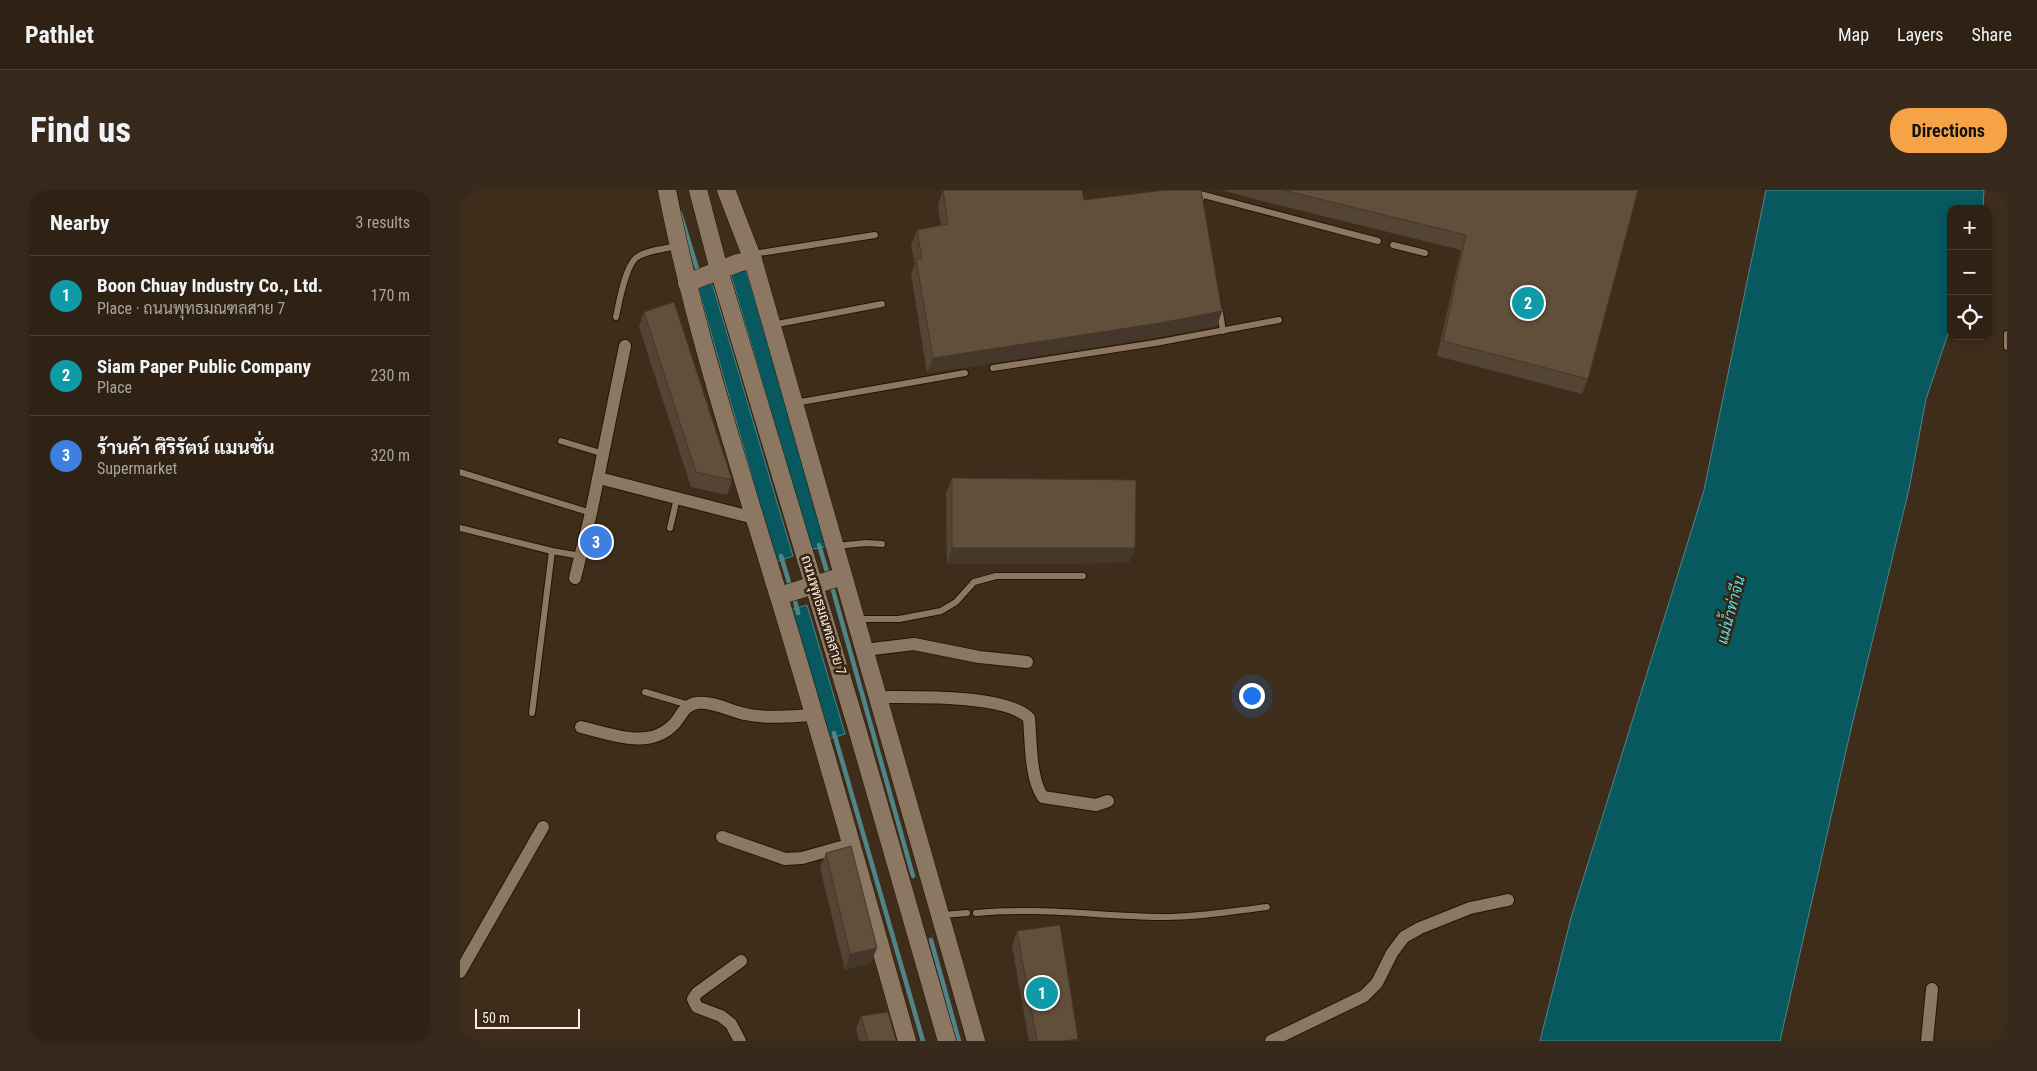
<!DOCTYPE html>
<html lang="en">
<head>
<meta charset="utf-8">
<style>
  :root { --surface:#2f2214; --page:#372a1d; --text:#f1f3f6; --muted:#a7a4a0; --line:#4a3f34; --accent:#f5a346 }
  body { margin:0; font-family:"Roboto Condensed",Sarabun,sans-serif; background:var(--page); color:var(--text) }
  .controls { position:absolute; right:15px; top:15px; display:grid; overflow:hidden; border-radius:10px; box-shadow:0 2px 8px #0003 }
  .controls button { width:45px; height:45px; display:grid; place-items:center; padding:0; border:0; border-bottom:1px solid var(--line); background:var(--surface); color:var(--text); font:25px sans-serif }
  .scale { position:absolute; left:15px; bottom:12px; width:105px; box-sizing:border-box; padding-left:5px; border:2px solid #f9ede2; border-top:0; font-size:14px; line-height:18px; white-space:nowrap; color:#f9ede2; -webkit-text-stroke:4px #342411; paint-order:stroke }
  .you { position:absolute; left:791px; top:505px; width:18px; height:18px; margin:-12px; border:4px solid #fff; border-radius:50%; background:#1a73e8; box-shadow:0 0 0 8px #1a73e833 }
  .badge { display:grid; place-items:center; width:32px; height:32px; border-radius:50%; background:var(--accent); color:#fff; font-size:16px; font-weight:700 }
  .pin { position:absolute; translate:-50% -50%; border:2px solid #fff; box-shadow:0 1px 5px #0006 }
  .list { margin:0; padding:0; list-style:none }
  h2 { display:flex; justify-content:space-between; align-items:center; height:65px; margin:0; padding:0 20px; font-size:21px }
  h2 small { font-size:16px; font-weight:400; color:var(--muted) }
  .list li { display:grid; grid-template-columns:32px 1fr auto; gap:15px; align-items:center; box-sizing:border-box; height:80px; padding:0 20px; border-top:1px solid var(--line) }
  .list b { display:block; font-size:19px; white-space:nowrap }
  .list p { margin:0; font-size:16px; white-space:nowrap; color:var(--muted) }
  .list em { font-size:16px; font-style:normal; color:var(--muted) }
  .icon { flex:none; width:28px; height:28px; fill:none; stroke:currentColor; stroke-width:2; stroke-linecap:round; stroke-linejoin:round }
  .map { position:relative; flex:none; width:1547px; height:851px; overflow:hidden; border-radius:20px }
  header { display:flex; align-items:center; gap:30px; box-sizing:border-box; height:70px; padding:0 25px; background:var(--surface); border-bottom:1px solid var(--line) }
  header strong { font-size:24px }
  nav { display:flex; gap:28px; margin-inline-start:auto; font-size:18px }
  .intro { display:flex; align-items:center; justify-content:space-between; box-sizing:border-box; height:120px; padding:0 30px }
  h1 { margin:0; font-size:35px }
  .button { padding:12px 22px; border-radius:20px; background:var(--accent); color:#111; font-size:18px; font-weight:700 }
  main { display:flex; gap:30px; padding:0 30px }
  aside { flex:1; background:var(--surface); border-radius:20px; box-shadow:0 2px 8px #0003 }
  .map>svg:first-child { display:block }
  .water { fill:#085860; stroke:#508587 }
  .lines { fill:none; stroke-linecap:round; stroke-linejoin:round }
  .stream { stroke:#508587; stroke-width:4.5 }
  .service-casing { stroke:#251504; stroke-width:8 }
  .minor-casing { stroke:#251504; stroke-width:14 }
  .secondary-casing { stroke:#251504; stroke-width:19 }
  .service { stroke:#8b7762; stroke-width:6 }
  .minor { stroke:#8b7762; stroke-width:12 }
  .secondary { stroke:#8b7762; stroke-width:18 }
  .wall { fill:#544433 }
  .shaded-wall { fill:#453729 }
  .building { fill:#624f3b; stroke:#453729 }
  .labels { text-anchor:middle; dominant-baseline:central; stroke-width:5; stroke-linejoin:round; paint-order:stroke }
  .street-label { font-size:14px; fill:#f9ede2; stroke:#342411 }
  .water-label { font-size:15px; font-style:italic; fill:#5adfee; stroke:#342411 }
</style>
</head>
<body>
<header>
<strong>Pathlet</strong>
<nav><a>Map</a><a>Layers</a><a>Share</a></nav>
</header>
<div class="intro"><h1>Find us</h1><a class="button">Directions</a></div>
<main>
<aside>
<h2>Nearby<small>3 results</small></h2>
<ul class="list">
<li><span class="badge" style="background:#0f9aa8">1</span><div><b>Boon Chuay Industry Co., Ltd.</b><p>Place · ถนนพุทธมณฑลสาย 7</p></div><em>170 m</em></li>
<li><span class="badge" style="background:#0f9aa8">2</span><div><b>Siam Paper Public Company</b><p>Place</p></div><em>230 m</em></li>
<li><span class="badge" style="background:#3f7fe0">3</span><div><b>ร้านค้า ศิริรัตน์ แมนชั่น</b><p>Supermarket</p></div><em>320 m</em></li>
</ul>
</aside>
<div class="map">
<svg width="1547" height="851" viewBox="0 0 1547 851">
  <rect width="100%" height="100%" fill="#3f2d1b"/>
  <g class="water">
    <polygon points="1306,0 1524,0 1523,19 1491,19 1491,135 1466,209 1449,299 1391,539 1320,851 1080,851 1111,728 1244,300"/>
    <polygon points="272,80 286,80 367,354 362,358 351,359 271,85"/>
    <polygon points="249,91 253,96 333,366 316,372 238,97"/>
    <polygon points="347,415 385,544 368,549 330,420"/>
  </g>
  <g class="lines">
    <g class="stream">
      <polyline points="220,23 239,85"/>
      <polyline points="359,355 368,385"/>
      <polyline points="321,366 331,399"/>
      <polyline points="371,393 453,686"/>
      <polyline points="334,407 338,423"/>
      <polyline points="374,543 463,851"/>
      <polyline points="471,750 499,851"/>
    </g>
    <defs>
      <g id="service">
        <polyline points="741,9 740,4 918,51"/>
        <polyline points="933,55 965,63"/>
        <polyline points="293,64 415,45"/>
        <polyline points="759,117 763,141"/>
        <path d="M156,127c3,-14 9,-50 20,-59 10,-8 29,-9 41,-12"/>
        <polyline points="312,135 422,114"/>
        <polyline points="1547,144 1547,157"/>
        <polyline points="533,178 695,153 819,130"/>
        <polyline points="335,213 505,183"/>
        <polyline points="101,251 144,264"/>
        <polyline points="0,282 131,323"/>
        <polyline points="0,338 92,361 121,366"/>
        <polyline points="210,338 217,308"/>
        <polyline points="376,356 406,353 422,354"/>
        <polyline points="397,429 439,429 481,421 496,412 514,392 536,386 623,386"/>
        <polyline points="185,502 229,515"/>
        <polyline points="72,523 92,361"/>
        <path d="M516,723c61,-6 122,3 184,4 35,1 72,-6 107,-10"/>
        <polyline points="483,725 507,723"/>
      </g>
      <g id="minor">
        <polyline points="139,288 294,328"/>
        <polyline points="115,388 131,323 165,156"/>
        <polyline points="404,460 454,454 519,467 567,472"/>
        <path d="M418,507c33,0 128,-3 151,21 2,23 1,61 14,79l53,8 12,-4"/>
        <path d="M121,537c30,7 69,24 94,-4 7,-8 9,-18 22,-20 16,-2 33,8 48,11 22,5 47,2 70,1"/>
        <polyline points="262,647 325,669 342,668 392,654"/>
        <polyline points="0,782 83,637"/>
        <polyline points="280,851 271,834 261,826 237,817 233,809 237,803 281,771"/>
        <polyline points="811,851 904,806 917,793 932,763 944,747 960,738 1010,718 1048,710"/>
        <polyline points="1467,851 1472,799"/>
      </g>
      <g id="secondary">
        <path d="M207,0c27,138 71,272 112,407 45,147 86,296 128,444"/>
        <polyline points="238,0 259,80 396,535 487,851"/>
        <polyline points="266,0 293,70 516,851"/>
        <polyline points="227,93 278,73 293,70"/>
        <polyline points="319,406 383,386"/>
      </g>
    </defs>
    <use href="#service" class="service-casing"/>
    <use href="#minor" class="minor-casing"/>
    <use href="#secondary" class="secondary-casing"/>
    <use href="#service" class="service"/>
    <use href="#minor" class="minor"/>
    <use href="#secondary" class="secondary"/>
  </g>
  <g class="wall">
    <polygon points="483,0 624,10 762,121 757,136 694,148 467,183 451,84 455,74 451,55 457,40 481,36 478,15"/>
    <polygon points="761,0 1178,0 1128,189 1122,204 977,166 1001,60 790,8"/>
    <polygon points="184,122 272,290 267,305 231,297 179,137"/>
    <polygon points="492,288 669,373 487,374 486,303"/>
    <polygon points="366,663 411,773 385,780 360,678"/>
    <polygon points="557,741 618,849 617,851 569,851 552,756"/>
    <polygon points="401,826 436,851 399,851 396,839"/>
  </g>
  <g class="shaded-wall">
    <polygon points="762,121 757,136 694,148 467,183 473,168"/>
    <polygon points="492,358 675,358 669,373 487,374"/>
    <polygon points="417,758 411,773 385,780 390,764"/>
    <polygon points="618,849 617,851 603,851"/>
  </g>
  <g class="building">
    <polygon points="483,0 622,0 624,10 706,0 741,0 762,121 700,133 473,168 456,69 462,69 457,40 488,34"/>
    <polygon points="823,0 1178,0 1128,189 983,151 1006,45"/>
    <polygon points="214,112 272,290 236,282 184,122"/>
    <polygon points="492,288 676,290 675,358 492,358"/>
    <polygon points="391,656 417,758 390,764 366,663"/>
    <polygon points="600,735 618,849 603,851 577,851 557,741"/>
    <polygon points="428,822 436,851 408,851 401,826"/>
  </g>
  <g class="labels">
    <g class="street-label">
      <text transform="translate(364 425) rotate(73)">ถนนพุทธมณฑลสาย 7</text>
    </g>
    <g class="water-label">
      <text transform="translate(1271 420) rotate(-75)">แม่น้ำท่าจีน</text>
    </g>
  </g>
</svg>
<div class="controls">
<button>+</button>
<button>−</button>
<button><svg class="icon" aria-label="locate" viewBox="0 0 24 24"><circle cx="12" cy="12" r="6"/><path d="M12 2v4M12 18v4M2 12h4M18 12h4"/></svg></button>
</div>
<div class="scale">50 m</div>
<div class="you"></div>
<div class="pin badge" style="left:582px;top:803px;background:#0f9aa8">1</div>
<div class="pin badge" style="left:1068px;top:113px;background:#0f9aa8">2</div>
<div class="pin badge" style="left:136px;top:352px;background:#3f7fe0">3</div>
</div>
</main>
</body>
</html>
